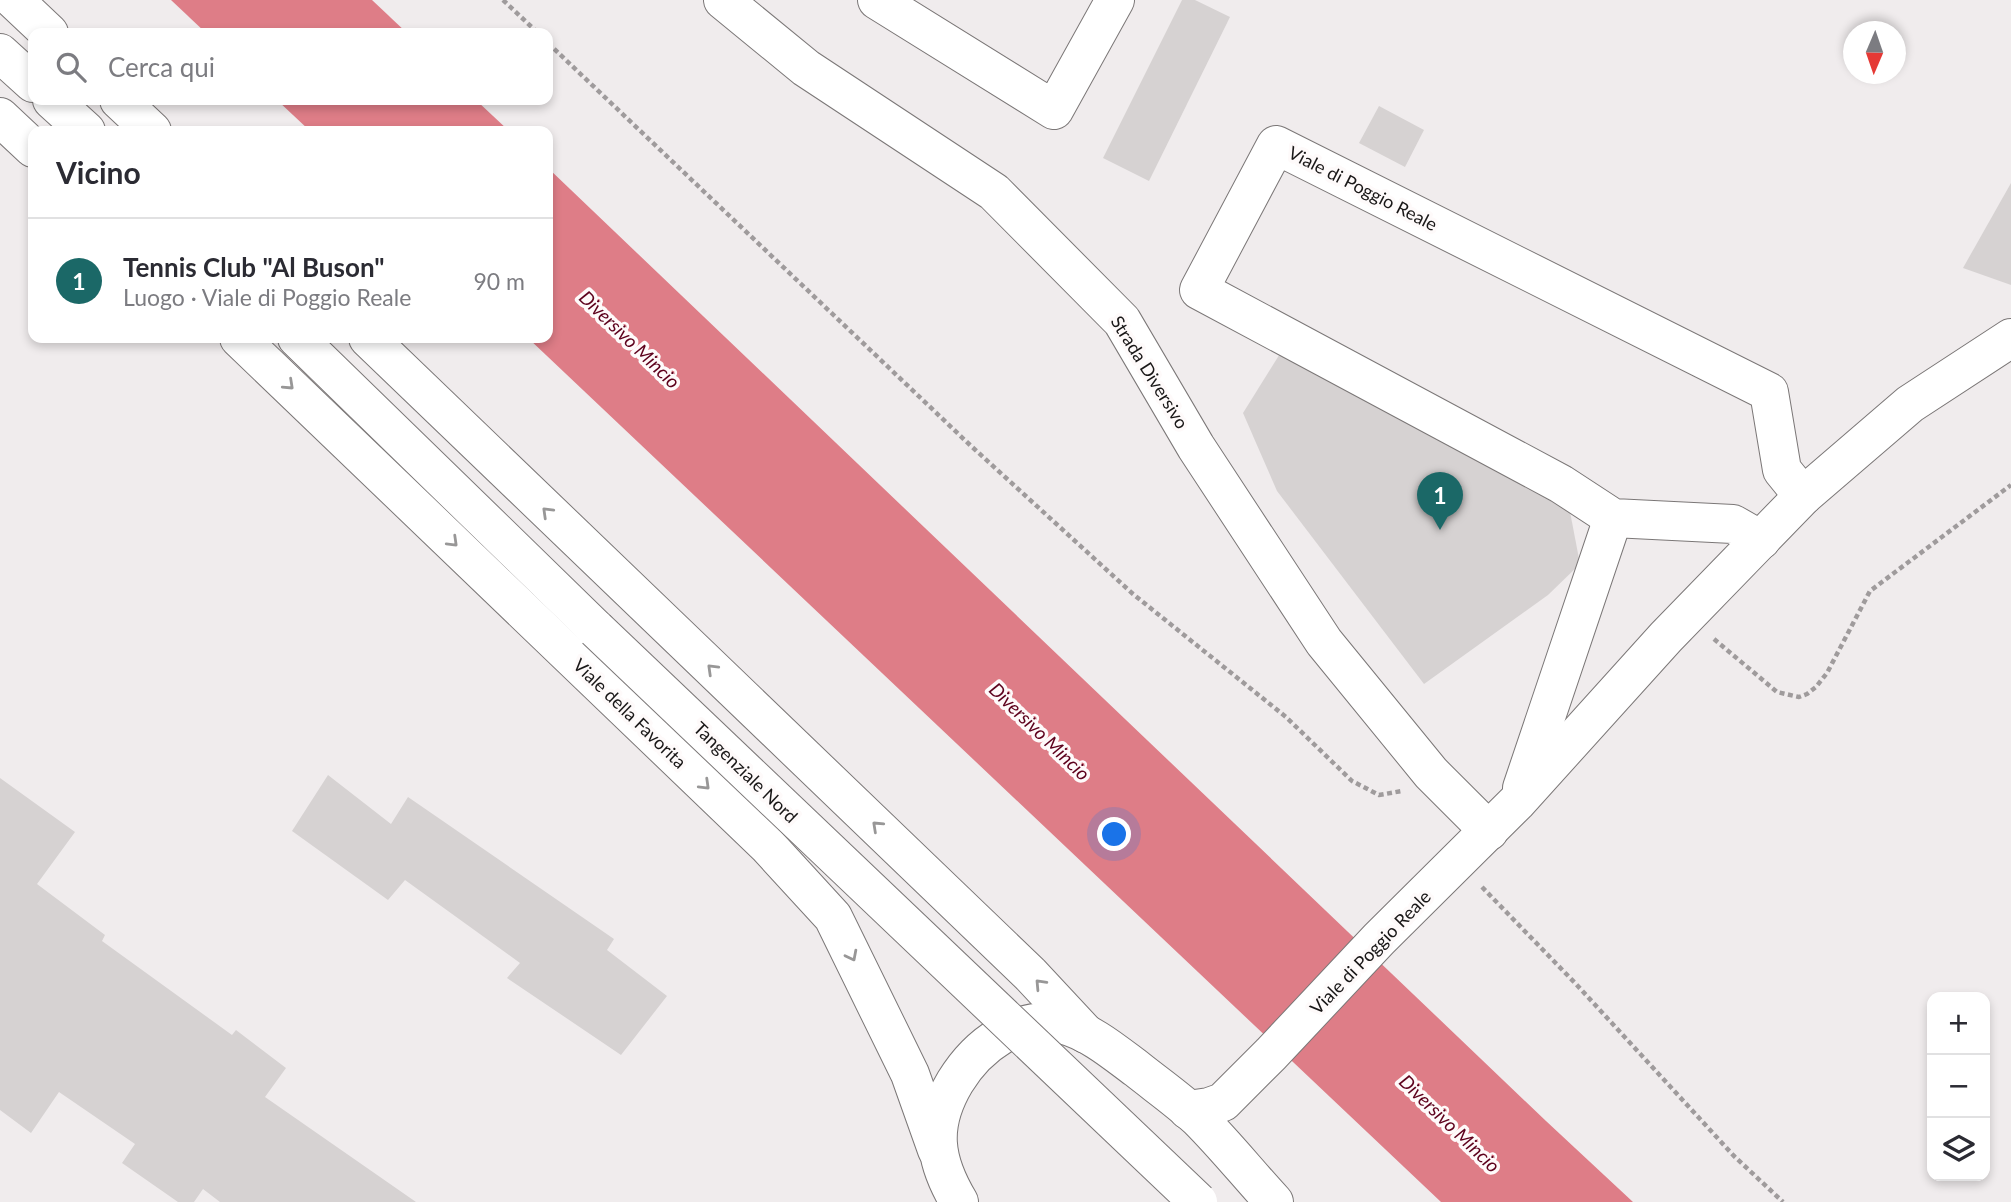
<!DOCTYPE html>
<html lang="it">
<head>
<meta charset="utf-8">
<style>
  :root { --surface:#fff; --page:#f7f7f7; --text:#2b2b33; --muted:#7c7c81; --line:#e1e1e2; --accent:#1b6867 }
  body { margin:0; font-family:Lato,sans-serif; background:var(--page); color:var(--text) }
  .controls { position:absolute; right:21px; bottom:21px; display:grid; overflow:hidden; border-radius:14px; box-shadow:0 4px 10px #0003 }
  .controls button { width:63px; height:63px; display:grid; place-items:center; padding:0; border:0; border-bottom:2px solid var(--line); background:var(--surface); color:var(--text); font:35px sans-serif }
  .compass { position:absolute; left:1843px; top:21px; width:63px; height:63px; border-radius:50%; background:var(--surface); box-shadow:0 4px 10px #0003; rotate:182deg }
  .you { position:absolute; left:1115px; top:835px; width:24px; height:24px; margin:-18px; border:5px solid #fff; border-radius:50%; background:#1a73e8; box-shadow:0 0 0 10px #1a73e833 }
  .badge { display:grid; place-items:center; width:46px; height:46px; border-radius:50%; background:var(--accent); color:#fff; font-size:23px; font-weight:700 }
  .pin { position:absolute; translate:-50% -58px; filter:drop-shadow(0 2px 4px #0008) }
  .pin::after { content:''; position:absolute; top:37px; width:24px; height:21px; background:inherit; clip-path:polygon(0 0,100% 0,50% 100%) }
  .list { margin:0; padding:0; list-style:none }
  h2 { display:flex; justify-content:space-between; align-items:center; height:91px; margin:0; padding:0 28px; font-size:30px }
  h2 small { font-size:23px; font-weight:400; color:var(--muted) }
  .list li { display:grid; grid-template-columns:46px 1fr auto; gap:21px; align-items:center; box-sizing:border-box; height:126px; padding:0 28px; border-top:2px solid var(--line) }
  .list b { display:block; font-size:26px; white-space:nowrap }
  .list p { margin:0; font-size:23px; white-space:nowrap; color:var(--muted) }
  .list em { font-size:23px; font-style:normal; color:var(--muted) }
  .icon { flex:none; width:38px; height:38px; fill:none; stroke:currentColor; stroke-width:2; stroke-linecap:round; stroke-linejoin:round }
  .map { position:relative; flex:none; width:2011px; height:1202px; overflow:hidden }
  .search { position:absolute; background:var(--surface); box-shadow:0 4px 10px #0003; left:28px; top:28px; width:525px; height:77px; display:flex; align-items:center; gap:18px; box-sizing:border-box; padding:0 24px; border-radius:14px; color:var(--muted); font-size:26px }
  .panel { position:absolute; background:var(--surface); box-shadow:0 4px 10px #0003; left:28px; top:126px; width:525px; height:217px; border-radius:14px }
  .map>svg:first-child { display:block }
  .water { fill:#de7d87 }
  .building { fill:#d6d2d2 }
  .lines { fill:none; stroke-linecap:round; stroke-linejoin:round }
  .minor-casing { stroke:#7b7777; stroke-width:40 }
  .major-casing { stroke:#7b7777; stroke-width:40 }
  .highway-casing { stroke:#7b7777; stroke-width:40 }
  .path { stroke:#9f9b9c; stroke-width:4.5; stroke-dasharray:5 3.5; stroke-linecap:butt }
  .minor { stroke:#fff; stroke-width:38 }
  .major { stroke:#fff; stroke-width:38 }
  .highway { stroke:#fff; stroke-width:38 }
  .highway-bridge-casing { stroke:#7b7777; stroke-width:40; stroke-linecap:butt }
  .highway-bridge { stroke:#fff; stroke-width:38 }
  .oneway { stroke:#989797 }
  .labels { text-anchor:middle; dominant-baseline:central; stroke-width:7; stroke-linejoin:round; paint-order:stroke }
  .street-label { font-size:18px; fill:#191717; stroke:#fefafa }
  .water-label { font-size:19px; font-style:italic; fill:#5d011c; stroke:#fefafa }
</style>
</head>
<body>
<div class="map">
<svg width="2011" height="1202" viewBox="0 0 2011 1202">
  <rect width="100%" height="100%" fill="#f0eced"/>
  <g class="water">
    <polygon points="171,0 372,0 407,33 206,33"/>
    <polygon points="277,100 476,100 509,131 310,131"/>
    <polygon points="548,168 1546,1121 1633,1202 1441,1202 528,338 548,338"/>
  </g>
  <g class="building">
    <polygon points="1182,0 1195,0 1230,17 1149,181 1103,158"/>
    <polygon points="1379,106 1424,130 1405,167 1359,143"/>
    <polygon points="2011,183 2011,285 1963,268"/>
    <polygon points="1286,344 1567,496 1580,564 1548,595 1424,684 1277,491 1243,413"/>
    <polygon points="328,775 391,824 408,797 614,939 607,950 667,996 621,1055 507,978 520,963 405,880 388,900 292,831"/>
    <polygon points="0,778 75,832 37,884 105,935 102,941 232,1035 236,1030 286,1068 265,1097 416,1202 220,1202 203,1189 194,1202 178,1202 122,1163 135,1144 59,1092 31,1133 0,1110"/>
  </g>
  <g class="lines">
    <defs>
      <g id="minor">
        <polyline points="723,0 806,68 994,192 1122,321 1196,447 1324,642 1431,773 1489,831"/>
        <polyline points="877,0 1054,110 1115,0"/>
        <polyline points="1761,540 1733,524 1613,518 1561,484 1199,290 1276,145 1769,392 1782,470 1803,496"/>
        <polyline points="1522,788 1613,518"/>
        <polyline points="1188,1110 1209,1107 1223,1102 1271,1054 1379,939 1517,802 1666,637 1803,496 1910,404 2011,338"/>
      </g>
      <g id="major">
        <polyline points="14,0 49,33"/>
        <polyline points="119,100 152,131"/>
        <polyline points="0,117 33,148"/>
        <polyline points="239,338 767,845 833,917 910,1074 937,1150"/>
        <polyline points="368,338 1030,974 1086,1034"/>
        <path d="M959,1202c-25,-42 -30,-76 -4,-120 22,-36 64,-69 109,-57 28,8 50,27 73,44 20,16 43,32 62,50 26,26 50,56 75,83"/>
      </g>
      <g id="highway">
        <polyline points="0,53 33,83"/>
        <polyline points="52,100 86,131"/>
        <polyline points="297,338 596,629"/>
      </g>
    </defs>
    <use href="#minor" class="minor-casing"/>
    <use href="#major" class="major-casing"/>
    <use href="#highway" class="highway-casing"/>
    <g class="path">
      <polyline points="503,0 538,33"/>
      <polyline points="548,43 970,445 1133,594 1286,717 1352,781 1379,795 1402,791"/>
      <polyline points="1714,639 1777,692 1799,697 1807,694 1816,687 1827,673 1870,591 2011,485"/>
      <polyline points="1482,887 1576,984 1734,1156 1783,1202"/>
    </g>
    <use href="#minor" class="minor"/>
    <use href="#major" class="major"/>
    <use href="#highway" class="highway"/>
    <defs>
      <polyline id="highway-bridge" points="596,629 1198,1202"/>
    </defs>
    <use href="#highway-bridge" class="highway-bridge-casing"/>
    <use href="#highway-bridge" class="highway-bridge"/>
  </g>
  <defs><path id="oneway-chevron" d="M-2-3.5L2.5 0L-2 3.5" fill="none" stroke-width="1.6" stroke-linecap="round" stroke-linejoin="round" transform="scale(1.75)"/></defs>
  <g class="oneway">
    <use href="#oneway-chevron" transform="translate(289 385) rotate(43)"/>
    <use href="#oneway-chevron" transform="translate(547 512) rotate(-136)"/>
    <use href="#oneway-chevron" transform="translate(453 542) rotate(44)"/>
    <use href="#oneway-chevron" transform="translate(712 669) rotate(-136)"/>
    <use href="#oneway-chevron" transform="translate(705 785) rotate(44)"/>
    <use href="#oneway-chevron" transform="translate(877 826) rotate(-137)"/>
    <use href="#oneway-chevron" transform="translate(852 956) rotate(63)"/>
    <use href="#oneway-chevron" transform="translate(1040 984) rotate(-133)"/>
  </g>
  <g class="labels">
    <g class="street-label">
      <text transform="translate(1363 188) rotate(27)">Viale di Poggio Reale</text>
      <text transform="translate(1150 372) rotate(58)">Strada Diversivo</text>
      <text transform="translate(630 713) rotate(44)">Viale della Favorita</text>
      <text transform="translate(746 772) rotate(44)">Tangenziale Nord</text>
      <text transform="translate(1370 952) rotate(-46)">Viale di Poggio Reale</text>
    </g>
    <g class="water-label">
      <text transform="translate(630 339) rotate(44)">Diversivo Mincio</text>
      <text transform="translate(1040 731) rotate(44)">Diversivo Mincio</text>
      <text transform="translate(1450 1123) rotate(44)">Diversivo Mincio</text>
    </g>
  </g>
</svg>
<div class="controls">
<button>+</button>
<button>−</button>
<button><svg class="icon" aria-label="layers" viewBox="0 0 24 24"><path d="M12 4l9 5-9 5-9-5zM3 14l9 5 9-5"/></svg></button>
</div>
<svg class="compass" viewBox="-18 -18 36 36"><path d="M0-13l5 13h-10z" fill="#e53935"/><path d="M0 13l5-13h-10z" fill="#7c7c81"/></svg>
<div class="you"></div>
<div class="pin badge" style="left:1440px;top:530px">1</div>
<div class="search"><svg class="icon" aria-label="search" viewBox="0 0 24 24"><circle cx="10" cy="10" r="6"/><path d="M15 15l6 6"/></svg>Cerca qui</div>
<section class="panel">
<h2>Vicino<small></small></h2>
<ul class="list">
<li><span class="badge">1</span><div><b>Tennis Club &quot;Al Buson&quot;</b><p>Luogo · Viale di Poggio Reale</p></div><em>90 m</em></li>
</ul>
</section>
</div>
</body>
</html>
